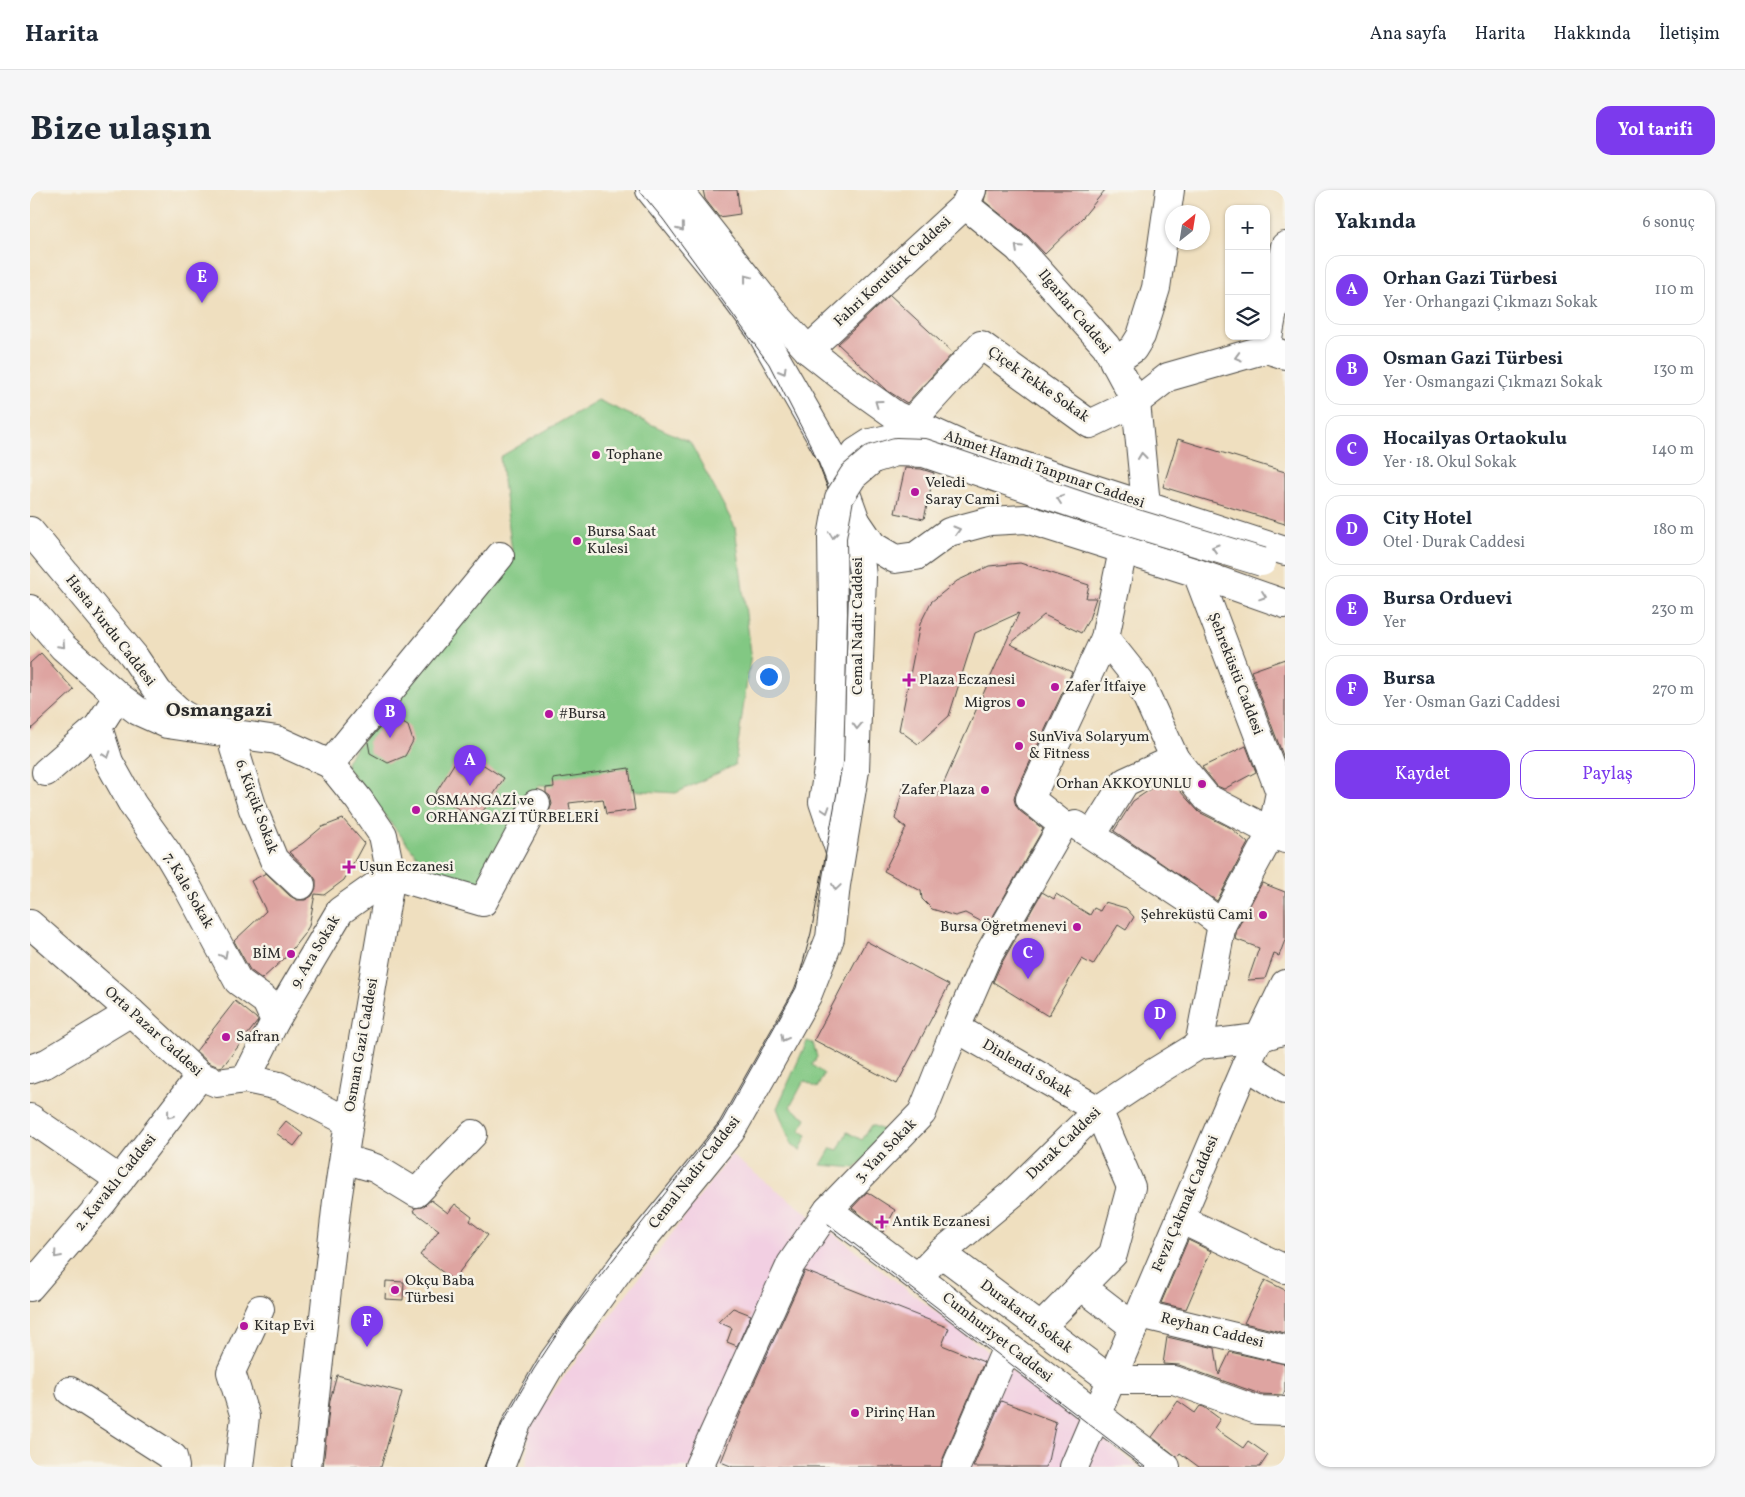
<!DOCTYPE html>
<html lang="tr">
<head>
<meta charset="utf-8">
<style>
  :root { --surface:#fff; --page:#f6f6f7; --text:#1f2937; --muted:#747a83; --line:#e0e1e3; --accent:#7c3aed }
  body { margin:0; font-family:Vollkorn,serif; background:var(--page); color:var(--text) }
  .controls { position:absolute; right:15px; top:15px; display:grid; overflow:hidden; border-radius:10px; box-shadow:0 1px 4px #0004 }
  .controls button { width:45px; height:45px; display:grid; place-items:center; padding:0; border:0; border-bottom:1px solid var(--line); background:var(--surface); color:var(--text); font:25px sans-serif }
  .compass { position:absolute; left:1135px; top:15px; width:45px; height:45px; border-radius:50%; background:var(--surface); box-shadow:0 1px 4px #0004; rotate:30deg }
  .you { position:absolute; left:738px; top:486px; width:18px; height:18px; margin:-12px; border:4px solid #fff; border-radius:50%; background:#1a73e8; box-shadow:0 0 0 8px #1a73e833 }
  .badge { display:grid; place-items:center; width:32px; height:32px; border-radius:50%; background:var(--accent); color:#fff; font-size:16px; font-weight:700 }
  .pin { position:absolute; translate:-50% -41px; filter:drop-shadow(0 1px 2px #0008) }
  .pin::after { content:''; position:absolute; top:26px; width:18px; height:15px; background:inherit; clip-path:polygon(0 0,100% 0,50% 100%) }
  .list { margin:0; padding:0; list-style:none }
  h2 { display:flex; justify-content:space-between; align-items:center; height:65px; margin:0; padding:0 20px; font-size:21px }
  h2 small { font-size:16px; font-weight:400; color:var(--muted) }
  .list li { display:grid; grid-template-columns:32px 1fr auto; gap:15px; align-items:center; box-sizing:border-box; height:70px; margin:0 10px 10px; padding:0 10px; border:1px solid var(--line); border-radius:15px }
  .list b { display:block; font-size:19px; white-space:nowrap }
  .list p { margin:0; font-size:16px; white-space:nowrap; color:var(--muted) }
  .list em { font-size:16px; font-style:normal; color:var(--muted) }
  .actions { display:flex; gap:10px; padding:15px 20px }
  .actions a { flex:1; padding:11px 0; border:1px solid var(--accent); border-radius:15px; text-align:center; font-size:18px; color:var(--accent) }
  .actions .main { background:var(--accent); color:#fff }
  .icon { flex:none; width:28px; height:28px; fill:none; stroke:currentColor; stroke-width:2; stroke-linecap:round; stroke-linejoin:round }
  .map { position:relative; flex:none; width:1255px; height:1277px; overflow:hidden; border-radius:15px }
  header { display:flex; align-items:center; gap:30px; box-sizing:border-box; height:70px; padding:0 25px; background:var(--surface); border-bottom:1px solid var(--line) }
  header strong { font-size:24px }
  nav { display:flex; gap:28px; margin-inline-start:auto; font-size:18px }
  .intro { display:flex; align-items:center; justify-content:space-between; box-sizing:border-box; height:120px; padding:0 30px }
  h1 { margin:0; font-size:35px }
  .button { padding:12px 22px; border-radius:15px; background:var(--accent); color:#fff; font-size:18px; font-weight:700 }
  main { display:flex; gap:30px; padding:0 30px }
  aside { flex:1; background:var(--surface); border-radius:15px; box-shadow:0 1px 4px #0004 }
  .map>svg:first-child { display:block }
  .built { fill:#f2cfe2 }
  .green { fill:#82c883; stroke:#567a57 }
  .building { fill:#dea4a1 }
  .lines { fill:none; stroke-linecap:round; stroke-linejoin:round }
  .minor-casing { stroke:#484641; stroke-width:30 }
  .major-casing { stroke:#484641; stroke-width:30 }
  .minor { stroke:#fff; stroke-width:28 }
  .major { stroke:#fff; stroke-width:28 }
  .tram { stroke:#2b2b2b; stroke-width:1 }
  .major-bridge-casing { stroke:#484641; stroke-width:30; stroke-linecap:butt }
  .major-bridge { stroke:#fff; stroke-width:28 }
  .oneway { stroke:#a0a0a0 }
  .poi-dot { fill:#b5179e; stroke:#f7f3e8; stroke-width:2 }
  .labels { text-anchor:middle; dominant-baseline:central; stroke-width:5; stroke-linejoin:round; paint-order:stroke }
  .street-label { font-size:15px; fill:#2b2b2b; stroke:#f7f3e8 }
  .poi-label { font-size:15px; fill:#2b2b2b; stroke:#f7f3e8; text-anchor:start }
  .district-label { font-size:20px; font-weight:bold; fill:#2b2b2b; stroke:#f7f3e8 }
</style>
</head>
<body>
<header>
<strong>Harita</strong>
<nav><a>Ana sayfa</a><a>Harita</a><a>Hakkında</a><a>İletişim</a></nav>
</header>
<div class="intro"><h1>Bize ulaşın</h1><a class="button">Yol tarifi</a></div>
<main>
<div class="map">
<svg width="1255" height="1277" viewBox="0 0 1255 1277">
  <rect width="100%" height="100%" fill="#f7f3e8"/>
  <filter id="ink" filterUnits="userSpaceOnUse"><feTurbulence type="fractalNoise" baseFrequency=".02" numOctaves="2"/><feDisplacementMap in="SourceGraphic" scale="10" xChannelSelector="R" yChannelSelector="G"/><feConvolveMatrix kernelMatrix="1 2 1 2 8 2 1 2 1" color-interpolation-filters="sRGB"/></filter>
  <filter id="wash" filterUnits="userSpaceOnUse"><feTurbulence type="fractalNoise" baseFrequency=".0096" numOctaves="4" result="noise"/><feDisplacementMap in="SourceGraphic" scale="20" xChannelSelector="R" yChannelSelector="G"/><feGaussianBlur stdDeviation="1.12" result="paint"/><feColorMatrix in="noise" values="0 0 0 0 0 0 0 0 0 0 0 0 0 0 0 0 0 1.4 0 .05"/><feComposite in="paint" operator="in"/></filter>
  <g filter="url(#wash)">
    <rect width="100%" height="100%" fill="#efdfbf"/>
    <polygon class="built" points="701,965 1109,1277 496,1277 500,1232"/>
    <g class="green">
      <polygon points="568,210 660,252 705,337 721,463 705,575 646,603 509,595 453,704 399,681 317,578 316,571 482,361 470,267"/>
      <polygon points="777,851 783,853 787,867 782,875 794,884 787,898 774,891 760,917 776,928 770,941 777,945 770,961 761,953 747,918"/>
      <polygon points="842,935 859,943 826,978 791,975 801,958 808,960 817,942 832,950"/>
    </g>
    <g id="blocks">
      <g class="building">
        <polygon points="673,0 707,0 710,24 689,27 675,9"/>
        <polygon points="957,0 1075,0 1053,27 1015,64 998,46 954,11"/>
        <polygon points="860,105 923,163 877,213 858,201 808,154"/>
        <polygon points="1148,249 1255,282 1255,334 1133,297"/>
        <polygon points="875,278 891,279 904,283 894,329 865,323"/>
        <polygon points="990,373 1059,395 1056,408 1066,408 1059,429 1051,443 1014,425 980,454 1042,482 986,602 984,609 986,616 990,621 1013,639 958,735 935,723 925,726 902,719 892,709 891,701 854,681 876,638 865,629 874,594 908,606 989,423 945,443 919,526 888,554 869,540 890,434 901,412 927,391 959,376"/>
        <polygon points="11,463 44,500 0,540 0,473"/>
        <polygon points="1255,469 1255,567 1254,568 1221,481"/>
        <polygon points="362,527 378,536 383,551 375,566 358,573 340,563 338,552 358,528"/>
        <polygon points="1216,556 1226,582 1194,599 1187,596 1172,577"/>
        <polygon points="432,561 474,588 447,631 405,604"/>
        <polygon points="599,578 605,620 576,624 573,609 539,613 541,626 516,629 522,614 520,606 516,603 516,598 524,597 523,589"/>
        <polygon points="1139,589 1169,622 1201,638 1218,653 1187,711 1084,641 1103,611 1127,595"/>
        <polygon points="313,629 334,653 314,690 294,705 285,704 279,736 274,744 256,767 232,789 220,780 204,751 236,721 221,691 236,683 260,706 267,710 275,710 282,706 286,698 286,690 282,684 259,662 273,653 292,637"/>
        <polygon points="1232,693 1255,702 1255,750 1249,766 1244,764 1235,789 1218,790 1229,758 1205,749 1207,739"/>
        <polygon points="1012,702 1024,709 1026,704 1060,725 1064,718 1070,721 1075,712 1096,718 1104,727 1096,740 1088,735 1063,775 1052,769 1018,826 963,792 970,776"/>
        <polygon points="836,751 919,795 867,894 784,850"/>
        <polygon points="205,811 226,828 228,831 193,876 189,877 179,873 166,861"/>
        <polygon points="256,931 273,944 264,956 246,943"/>
        <polygon points="837,1002 865,1020 853,1042 822,1018"/>
        <polygon points="401,1010 418,1023 425,1014 442,1027 440,1031 458,1045 423,1090 390,1065 409,1040 383,1021 385,1018 392,1017"/>
        <polygon points="1158,1050 1181,1061 1156,1119 1131,1113"/>
        <polygon points="775,1081 919,1138 912,1155 954,1172 912,1271 911,1277 703,1277 691,1272 711,1222"/>
        <polygon points="1235,1090 1255,1100 1255,1143 1214,1133"/>
        <polygon points="356,1091 374,1092 373,1110 355,1109"/>
        <polygon points="703,1118 721,1125 707,1156 697,1152 702,1138 688,1132"/>
        <polygon points="1137,1147 1185,1158 1189,1185 1200,1162 1255,1174 1255,1200 1253,1205 1230,1204 1149,1175 1133,1174"/>
        <polygon points="307,1185 372,1202 351,1277 293,1277 300,1210"/>
        <polygon points="971,1211 1026,1232 1018,1271 1015,1277 943,1277"/>
        <polygon points="1148,1211 1165,1223 1170,1216 1174,1217 1190,1229 1184,1238 1213,1258 1218,1251 1238,1265 1230,1277 1169,1277 1150,1263 1147,1267 1122,1247"/>
      </g>
    </g>
  </g>
  <g filter="url(#ink)">
    <use href="#blocks" fill-opacity="0" stroke="#484641" stroke-width="1"/>
    <g class="lines">
      <defs>
        <g id="minor">
          <polyline points="1236,159 1255,56"/>
          <polyline points="1084,172 1103,159 1111,146 1126,98 1140,0"/>
          <polyline points="880,233 951,155 1060,234 1106,212 1138,187 1236,159 1255,165"/>
          <polyline points="1167,383 1250,602 1242,642 1192,734 1169,855"/>
          <polyline points="1075,448 1110,492 1145,569"/>
          <polyline points="88,506 68,537 79,572 103,615 138,664 158,698 208,791 236,811 245,831 216,889"/>
          <polyline points="204,558 223,619 244,670 271,695"/>
          <polyline points="300,574 470,366"/>
          <polyline points="16,582 68,537"/>
          <polyline points="1046,635 1158,709 1192,734"/>
          <polyline points="1062,645 1095,592 1145,569 1177,608 1255,649"/>
          <polyline points="245,831 310,721 361,685 453,712 506,614"/>
          <polyline points="926,838 1068,920 1101,997 1083,1064 1010,1138"/>
          <polyline points="1216,875 1255,900"/>
          <polyline points="0,879 17,873 101,822"/>
          <polyline points="0,928 90,990"/>
          <polyline points="314,969 345,978 386,1003 443,944"/>
          <path d="M798,1020c114,85 225,172 338,257"/>
          <polyline points="1150,1029 1255,1079"/>
          <polyline points="911,1063 1081,1190 1144,1190 1227,1220 1255,1221"/>
          <polyline points="888,1087 911,1063 982,1004 1068,920 1125,882 1169,855 1228,848 1255,840"/>
          <polyline points="1051,1096 1104,1137"/>
          <polyline points="0,1097 72,1013 170,886"/>
          <polyline points="1110,1124 1255,1159"/>
          <polyline points="40,1201 143,1267 145,1277"/>
          <polyline points="209,1277 215,1227 201,1182 230,1119"/>
          <polyline points="672,1277 669,1276 761,1074 798,1020 892,923 926,838 956,769 1033,635 1000,609 1075,448 1093,360"/>
          <polyline points="926,1277 977,1157"/>
          <polyline points="1044,1277 1216,875 1255,794"/>
        </g>
        <g id="major">
          <polyline points="648,0 747,126 778,160 816,190 865,225 938,258 1255,361"/>
          <polyline points="935,15 988,58 1076,156 1106,212 1116,315"/>
          <polyline points="778,160 935,15 942,0"/>
          <polyline points="812,292 818,275 826,262 840,253 875,245 902,250"/>
          <polyline points="826,331 843,356 865,369 886,366 919,342 960,331 996,329 1167,383 1255,414"/>
          <polyline points="0,341 103,465 128,502 152,524 173,536"/>
          <polyline points="0,419 33,457 88,506 108,521 137,534 247,550 300,574 329,610 353,645 361,685 319,932 307,1011 277,1277"/>
          <polyline points="799,572 793,612 810,662"/>
          <polyline points="0,734 101,822 170,886 187,893 216,889 249,896 319,932"/>
          <polyline points="470,1277 487,1233 523,1171 596,1070 701,941 777,806 800,748 806,695 825,580 832,387 826,331 812,292 801,265 729,139 689,85 620,0"/>
        </g>
      </defs>
      <use href="#minor" class="minor-casing"/>
      <use href="#major" class="major-casing"/>
      <use href="#minor" class="minor"/>
      <use href="#major" class="major"/>
      <g class="tram">
        <polyline points="798,1034 1115,1277"/>
        <polyline points="454,1277 472,1234 504,1179 539,1126 564,1094 692,931 766,798 781,743 813,570 819,385 801,307 783,260 739,174 633,29 609,0"/>
      </g>
      <defs>
        <polyline id="major-bridge" points="799,572 803,423 802,347 809,308 823,286 843,269 866,262 894,263 1077,325 1232,372"/>
      </defs>
      <use href="#major-bridge" class="major-bridge-casing"/>
      <use href="#major-bridge" class="major-bridge"/>
    </g>
    <defs><path id="oneway-chevron" d="M-2-3.5L2.5 0L-2 3.5" fill="none" stroke-width="1.6" stroke-linecap="round" stroke-linejoin="round" transform="scale(1.25)"/></defs>
    <g class="oneway">
      <use href="#oneway-chevron" transform="translate(651 38) rotate(51)"/>
      <use href="#oneway-chevron" transform="translate(988 58) rotate(-137)"/>
      <use href="#oneway-chevron" transform="translate(717 88) rotate(-128)"/>
      <use href="#oneway-chevron" transform="translate(1208 167) rotate(164)"/>
      <use href="#oneway-chevron" transform="translate(753 181) rotate(60)"/>
      <use href="#oneway-chevron" transform="translate(848 213) rotate(-144)"/>
      <use href="#oneway-chevron" transform="translate(1112 266) rotate(-96)"/>
      <use href="#oneway-chevron" transform="translate(1030 309) rotate(-161)"/>
      <use href="#oneway-chevron" transform="translate(927 340) rotate(-16)"/>
      <use href="#oneway-chevron" transform="translate(803 345) rotate(96)"/>
      <use href="#oneway-chevron" transform="translate(1185 358) rotate(-163)"/>
      <use href="#oneway-chevron" transform="translate(1233 406) rotate(19)"/>
      <use href="#oneway-chevron" transform="translate(32 455) rotate(46)"/>
      <use href="#oneway-chevron" transform="translate(827 536) rotate(92)"/>
      <use href="#oneway-chevron" transform="translate(77 565) rotate(71)"/>
      <use href="#oneway-chevron" transform="translate(796 620) rotate(72)"/>
      <use href="#oneway-chevron" transform="translate(806 697) rotate(98)"/>
      <use href="#oneway-chevron" transform="translate(194 765) rotate(62)"/>
      <use href="#oneway-chevron" transform="translate(754 848) rotate(119)"/>
      <use href="#oneway-chevron" transform="translate(140 925) rotate(128)"/>
      <use href="#oneway-chevron" transform="translate(27 1065) rotate(131)"/>
    </g>
  </g>
  <g class="poi-dot">
    <circle cx="566" cy="265" r="5"/>
    <circle cx="885" cy="302" r="5"/>
    <circle cx="547" cy="351" r="5"/>
    <path d="M876.5 482.5h5v5h5v5h-5v5h-5v-5h-5v-5h5z"/>
    <circle cx="1025" cy="497" r="5"/>
    <circle cx="991" cy="513" r="5"/>
    <circle cx="519" cy="524" r="5"/>
    <circle cx="989" cy="556" r="5"/>
    <circle cx="1172" cy="594" r="5"/>
    <circle cx="955" cy="600" r="5"/>
    <circle cx="386" cy="620" r="5"/>
    <path d="M316.5 669.5h5v5h5v5h-5v5h-5v-5h-5v-5h5z"/>
    <circle cx="1233" cy="725" r="5"/>
    <circle cx="1047" cy="737" r="5"/>
    <circle cx="261" cy="764" r="5"/>
    <circle cx="196" cy="847" r="5"/>
    <path d="M849.5 1024.5h5v5h5v5h-5v5h-5v-5h-5v-5h5z"/>
    <circle cx="365" cy="1100" r="5"/>
    <circle cx="214" cy="1136" r="5"/>
    <circle cx="825" cy="1223" r="5"/>
  </g>
  <g class="labels">
    <g class="street-label">
      <text transform="translate(863 82) rotate(-43)">Fahri Korutürk Caddesi</text>
      <text transform="translate(1044 122) rotate(50)">Ilgarlar Caddesi</text>
      <text transform="translate(1008 195) rotate(35)">Çiçek Tekke Sokak</text>
      <text transform="translate(1014 280) rotate(19)">Ahmet Hamdi Tanpınar Caddesi</text>
      <text transform="translate(828 436) rotate(-90)">Cemal Nadir Caddesi</text>
      <text transform="translate(80 441) rotate(52)">Hasta Yurdu Caddesi</text>
      <text transform="translate(1205 484) rotate(69)">Şehreküstü Caddesi</text>
      <text transform="translate(226 617) rotate(70)">6. Küçük Sokak</text>
      <text transform="translate(158 701) rotate(60)">7. Kale Sokak</text>
      <text transform="translate(286 762) rotate(-59)">9. Ara Sokak</text>
      <text transform="translate(123 842) rotate(42)">Orta Pazar Caddesi</text>
      <text transform="translate(332 855) rotate(-80)">Osman Gazi Caddesi</text>
      <text transform="translate(997 879) rotate(30)">Dinlendi Sokak</text>
      <text transform="translate(1034 954) rotate(-44)">Durak Caddesi</text>
      <text transform="translate(856 961) rotate(-46)">3. Yan Sokak</text>
      <text transform="translate(665 983) rotate(-52)">Cemal Nadir Caddesi</text>
      <text transform="translate(86 993) rotate(-51)">2. Kavaklı Caddesi</text>
      <text transform="translate(1156 1014) rotate(-67)">Fevzi Çakmak Caddesi</text>
      <text transform="translate(996 1127) rotate(37)">Durakardı Sokak</text>
      <text transform="translate(1182 1141) rotate(14)">Reyhan Caddesi</text>
      <text transform="translate(967 1148) rotate(38)">Cumhuriyet Caddesi</text>
    </g>
    <g class="poi-label">
      <text x="576" y="265">Tophane</text>
      <text x="895" y="293">Veledi<tspan x="895" dy="17">Saray Cami</tspan></text>
      <text x="557" y="342">Bursa Saat<tspan x="557" dy="17">Kulesi</tspan></text>
      <text x="889" y="490">Plaza Eczanesi</text>
      <text x="1035" y="497">Zafer İtfaiye</text>
      <text x="981" y="513" text-anchor="end">Migros</text>
      <text x="529" y="524">#Bursa</text>
      <text x="999" y="547">SunViva Solaryum<tspan x="999" dy="17">&amp; Fitness</tspan></text>
      <text x="1162" y="594" text-anchor="end">Orhan AKKOYUNLU</text>
      <text x="945" y="600" text-anchor="end">Zafer Plaza</text>
      <text x="396" y="611">OSMANGAZİ ve<tspan x="396" dy="17">ORHANGAZI TÜRBELERİ</tspan></text>
      <text x="329" y="677">Uşun Eczanesi</text>
      <text x="1223" y="725" text-anchor="end">Şehreküstü Cami</text>
      <text x="1037" y="737" text-anchor="end">Bursa Öğretmenevi</text>
      <text x="251" y="764" text-anchor="end">BİM</text>
      <text x="206" y="847">Safran</text>
      <text x="862" y="1032">Antik Eczanesi</text>
      <text x="375" y="1091">Okçu Baba<tspan x="375" dy="17">Türbesi</tspan></text>
      <text x="224" y="1136">Kitap Evi</text>
      <text x="835" y="1223">Pirinç Han</text>
    </g>
    <g class="district-label">
      <text x="189" y="521">Osmangazi</text>
    </g>
  </g>
</svg>
<div class="controls">
<button>+</button>
<button>−</button>
<button><svg class="icon" aria-label="layers" viewBox="0 0 24 24"><path d="M12 4l9 5-9 5-9-5zM3 14l9 5 9-5"/></svg></button>
</div>
<svg class="compass" viewBox="-18 -18 36 36"><path d="M0-13l5 13h-10z" fill="#e53935"/><path d="M0 13l5-13h-10z" fill="#747a83"/></svg>
<div class="you"></div>
<div class="pin badge" style="left:440px;top:596px">A</div>
<div class="pin badge" style="left:360px;top:548px">B</div>
<div class="pin badge" style="left:998px;top:789px">C</div>
<div class="pin badge" style="left:1130px;top:850px">D</div>
<div class="pin badge" style="left:172px;top:113px">E</div>
<div class="pin badge" style="left:337px;top:1157px">F</div>
</div>
<aside>
<h2>Yakında<small>6 sonuç</small></h2>
<ul class="list">
<li><span class="badge">A</span><div><b>Orhan Gazi Türbesi</b><p>Yer · Orhangazi Çıkmazı Sokak</p></div><em>110 m</em></li>
<li><span class="badge">B</span><div><b>Osman Gazi Türbesi</b><p>Yer · Osmangazi Çıkmazı Sokak</p></div><em>130 m</em></li>
<li><span class="badge">C</span><div><b>Hocailyas Ortaokulu</b><p>Yer · 18. Okul Sokak</p></div><em>140 m</em></li>
<li><span class="badge">D</span><div><b>City Hotel</b><p>Otel · Durak Caddesi</p></div><em>180 m</em></li>
<li><span class="badge">E</span><div><b>Bursa Orduevi</b><p>Yer</p></div><em>230 m</em></li>
<li><span class="badge">F</span><div><b>Bursa</b><p>Yer · Osman Gazi Caddesi</p></div><em>270 m</em></li>
</ul>
<div class="actions"><a class="main">Kaydet</a><a>Paylaş</a></div>
</aside>
</main>
</body>
</html>
